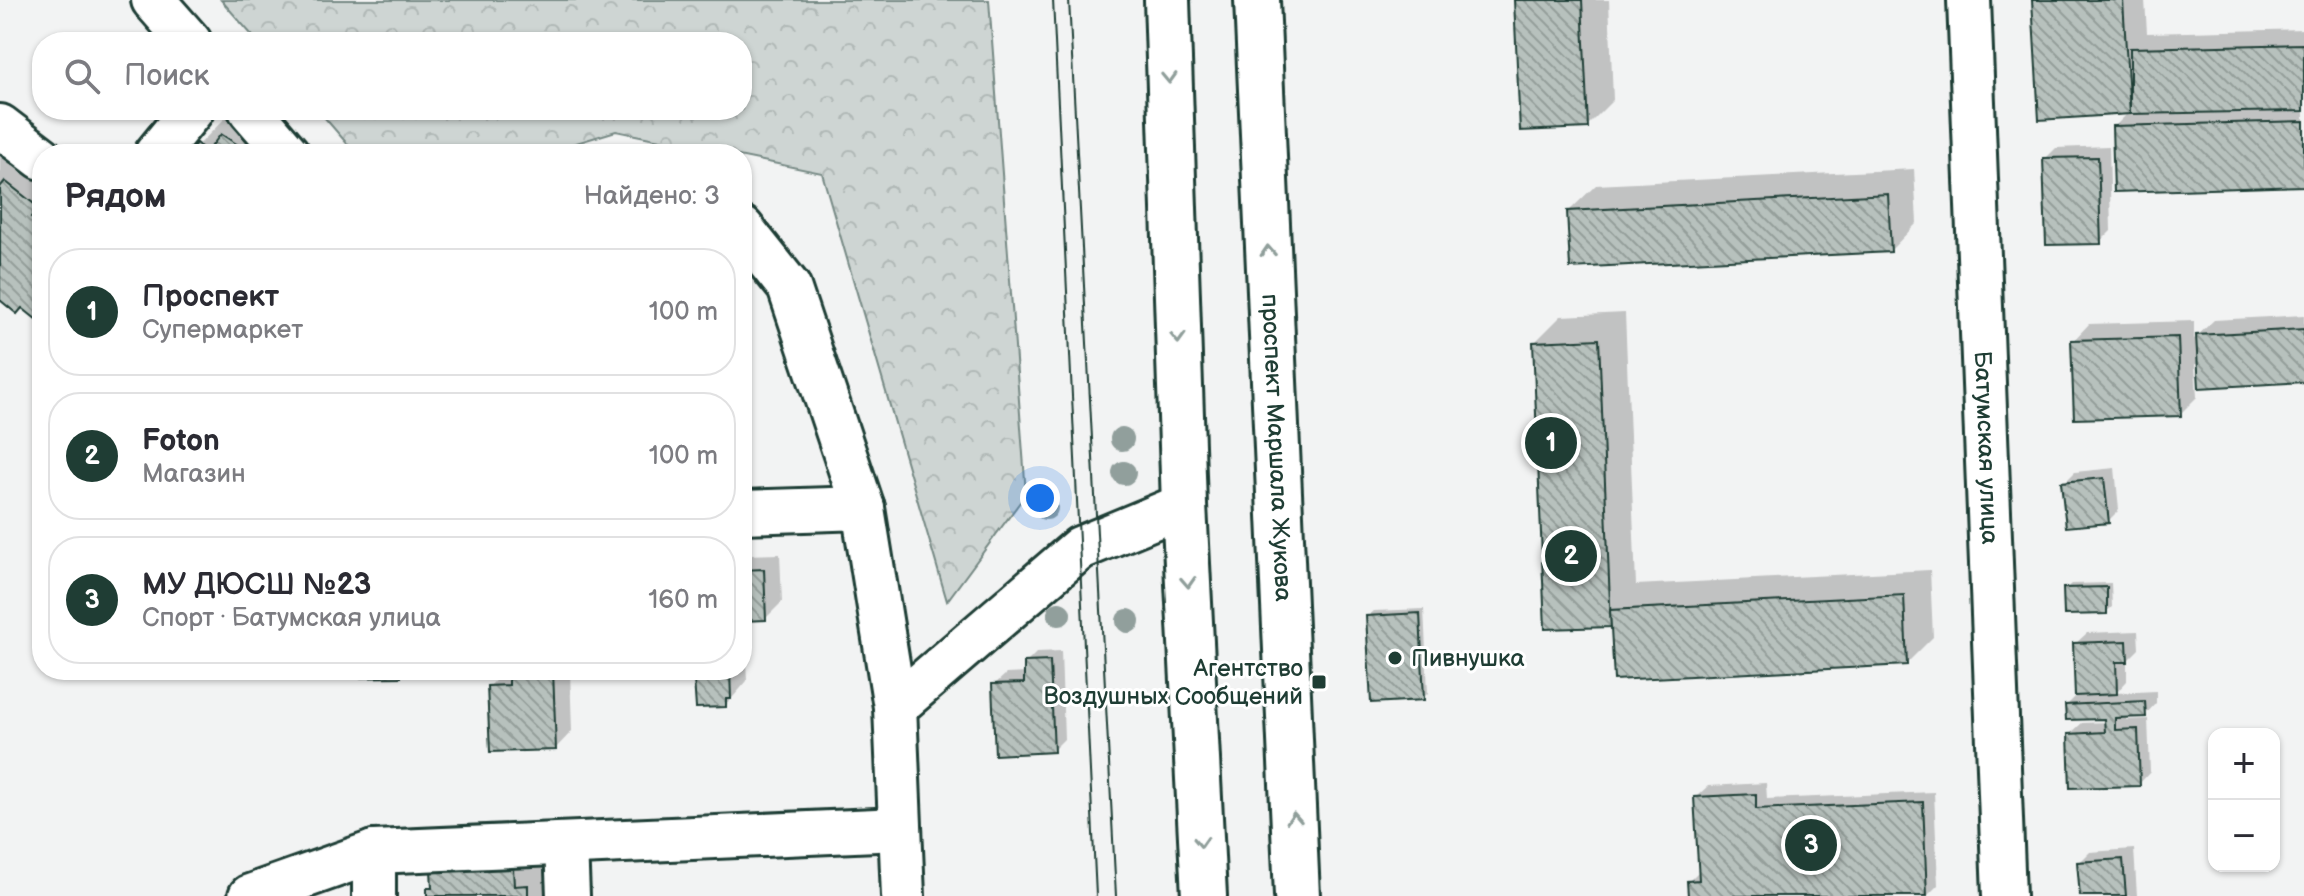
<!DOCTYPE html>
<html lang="ru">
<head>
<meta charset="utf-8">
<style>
  :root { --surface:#fff; --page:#f2f2f3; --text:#2b2b33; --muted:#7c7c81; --line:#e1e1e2; --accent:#1f3d34 }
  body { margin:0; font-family:"Balsamiq Sans",sans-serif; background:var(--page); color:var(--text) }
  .controls { position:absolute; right:24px; bottom:24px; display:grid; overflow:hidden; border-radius:16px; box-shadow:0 2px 6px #0004 }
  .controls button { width:72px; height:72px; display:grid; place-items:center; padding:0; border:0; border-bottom:2px solid var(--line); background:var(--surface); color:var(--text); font:40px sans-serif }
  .you { position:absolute; left:1040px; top:498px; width:28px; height:28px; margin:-20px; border:6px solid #fff; border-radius:50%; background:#1a73e8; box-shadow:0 0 0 12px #1a73e833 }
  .badge { display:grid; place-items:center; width:52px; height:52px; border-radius:50%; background:var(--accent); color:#fff; font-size:26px; font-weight:700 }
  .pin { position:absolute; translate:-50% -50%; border:4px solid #fff; box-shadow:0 2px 8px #0006 }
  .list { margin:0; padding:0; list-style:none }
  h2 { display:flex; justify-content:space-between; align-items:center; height:104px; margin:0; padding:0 32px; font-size:34px }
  h2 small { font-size:26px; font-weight:400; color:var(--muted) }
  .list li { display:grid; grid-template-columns:52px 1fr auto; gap:24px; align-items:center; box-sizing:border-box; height:128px; margin:0 16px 16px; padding:0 16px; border:2px solid var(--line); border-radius:32px }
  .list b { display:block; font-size:30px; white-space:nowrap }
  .list p { margin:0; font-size:26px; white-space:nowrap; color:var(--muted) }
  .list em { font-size:26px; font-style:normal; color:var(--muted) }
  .icon { flex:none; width:44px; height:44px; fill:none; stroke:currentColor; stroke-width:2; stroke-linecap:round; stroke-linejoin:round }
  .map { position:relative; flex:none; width:2304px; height:896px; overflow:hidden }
  .search { position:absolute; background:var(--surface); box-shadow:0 2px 6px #0004; left:32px; top:32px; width:720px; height:88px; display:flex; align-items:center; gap:20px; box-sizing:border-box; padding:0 28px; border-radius:32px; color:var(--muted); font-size:30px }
  .panel { position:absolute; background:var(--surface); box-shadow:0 2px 6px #0004; left:32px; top:144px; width:720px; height:536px; border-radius:32px }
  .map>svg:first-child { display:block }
  .forest { fill:url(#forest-crowns); stroke:#768984; stroke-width:2 }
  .shadow { fill:#0003 }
  .building { fill:url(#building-back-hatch); stroke:#1f3d34; stroke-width:2 }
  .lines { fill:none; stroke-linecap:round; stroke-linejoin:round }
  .minor-casing { stroke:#1f3d34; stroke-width:48 }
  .highway-casing { stroke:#1f3d34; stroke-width:50 }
  .minor { stroke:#fff; stroke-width:42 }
  .highway { stroke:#fff; stroke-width:44 }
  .tram { stroke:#1f3d34; stroke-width:2 }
  .tree { fill:#919f9c }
  .oneway { stroke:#8f9e9a }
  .poi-dot { fill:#1f3d34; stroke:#fff; stroke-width:3 }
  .labels { text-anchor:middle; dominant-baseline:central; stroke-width:6; stroke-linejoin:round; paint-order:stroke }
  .street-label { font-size:24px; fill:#1f3d34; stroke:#fff }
  .poi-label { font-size:24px; fill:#1f3d34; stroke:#fff; text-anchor:start }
</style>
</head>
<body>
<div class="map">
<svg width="2304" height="896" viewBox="0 0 2304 896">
  <defs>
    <pattern id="forest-crowns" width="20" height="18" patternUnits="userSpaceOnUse" patternTransform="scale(2)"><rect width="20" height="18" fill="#ced5d3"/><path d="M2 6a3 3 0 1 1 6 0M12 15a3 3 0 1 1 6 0" fill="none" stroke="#b0b8b6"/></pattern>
    <pattern id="building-back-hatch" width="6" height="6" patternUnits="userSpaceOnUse" patternTransform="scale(2)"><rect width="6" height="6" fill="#b7c1bd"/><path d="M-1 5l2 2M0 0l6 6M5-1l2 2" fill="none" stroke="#949e9a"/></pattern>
  </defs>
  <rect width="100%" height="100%" fill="#f2f3f3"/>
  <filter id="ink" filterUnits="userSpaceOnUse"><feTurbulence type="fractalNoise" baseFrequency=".0125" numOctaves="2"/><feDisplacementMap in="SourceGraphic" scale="16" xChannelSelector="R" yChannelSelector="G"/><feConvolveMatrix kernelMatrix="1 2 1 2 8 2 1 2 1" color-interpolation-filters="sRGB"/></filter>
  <g filter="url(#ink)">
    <polygon class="forest" points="221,0 989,0 1026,494 947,601 822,173 616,131 540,154 356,154 318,110 742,110 742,42 258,42"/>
    <g class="shadow">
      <polygon points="1516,0 1609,0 1613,100 1587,126"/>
      <polygon points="2034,0 2145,0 2147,33 2304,29 2304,184 2114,127 2129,112"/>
      <polygon points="230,113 289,132 314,152 190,154"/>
      <polygon points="2109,146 2111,231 2100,242 2045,159 2056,148"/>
      <polygon points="0,147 42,154 42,321 22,306 0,297"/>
      <polygon points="1914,169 1917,223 1891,250 1569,211 1596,185"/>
      <polygon points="1625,313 1636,585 1930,570 1933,637 1907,663 1613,625 1535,342 1561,316"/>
      <polygon points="2304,315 2304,380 2195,364 2197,397 2180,414 2073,341 2089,324 2194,321 2194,339 2214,320"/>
      <polygon points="2115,468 2119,510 2108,521 2064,483 2075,472"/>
      <polygon points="780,554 782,602 766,618 744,619 747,681 726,705 684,670 742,670 742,555"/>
      <polygon points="2111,583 2112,607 2106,612 2065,589 2071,584"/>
      <polygon points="1424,609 1428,693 1423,698 1368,616 1374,611"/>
      <polygon points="2138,631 2139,649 2127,661 2127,681 2116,693 2156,691 2156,703 2145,715 2126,715 2126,720 2148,719 2150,772 2139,784 2070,734 2082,723 2107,722 2106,717 2067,705 2077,695 2075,644 2087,633"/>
      <polygon points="1061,651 1064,739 1053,750 994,685 1006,674 1026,673 1026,663 1037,652"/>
      <polygon points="505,670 570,670 572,731 556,748 489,687"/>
      <polygon points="1766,783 1767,799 1934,792 1938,885 1927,896 1690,896 1689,881 1700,870 1696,797 1708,786"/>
      <polygon points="545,836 568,896 429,896 434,884"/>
      <polygon points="2134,849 2137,896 2082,896 2079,863 2090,852"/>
    </g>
    <g class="building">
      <polygon points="1514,0 1582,0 1588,128 1520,131"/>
      <polygon points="2032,0 2123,0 2130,114 2039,120"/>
      <polygon points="2304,44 2304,111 2130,114 2130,48"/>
      <polygon points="2304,121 2304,186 2114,192 2112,126"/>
      <polygon points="221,134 252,154 187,154 196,143 207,152"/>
      <polygon points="2098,157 2101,244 2046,245 2043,158"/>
      <polygon points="5,181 38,207 31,217 42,226 42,324 22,308 17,314 0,300 0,187"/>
      <polygon points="1888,194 1891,252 1570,268 1567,211"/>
      <polygon points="2304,329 2304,382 2199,388 2196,335"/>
      <polygon points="2178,337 2181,416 2074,419 2071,340"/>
      <polygon points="1599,339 1611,627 1545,629 1533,342"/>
      <polygon points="2104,478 2109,523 2066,527 2061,482"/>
      <polygon points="764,569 766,620 742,621 742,570"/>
      <polygon points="2107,587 2107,614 2064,615 2063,588"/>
      <polygon points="1904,595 1907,665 1614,680 1610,610"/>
      <polygon points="1420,613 1424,700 1371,703 1366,616"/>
      <polygon points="2127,641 2128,662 2116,662 2117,694 2075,696 2073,643"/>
      <polygon points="1050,661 1054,752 995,755 992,684 1024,683 1024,662"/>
      <polygon points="329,670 401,670 401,677 329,678"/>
      <polygon points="509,670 553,670 556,750 490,752 487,686 509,685"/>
      <polygon points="682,670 730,670 731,699 726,699 726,707 696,708 694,679 683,680"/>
      <polygon points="2145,701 2146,717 2115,718 2115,730 2138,729 2140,786 2070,788 2068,734 2105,732 2104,719 2066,720 2065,705"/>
      <polygon points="1756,794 1756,809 1923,802 1927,896 1688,896 1687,881 1699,880 1694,797"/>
      <polygon points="2123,859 2126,896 2080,896 2077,862"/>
      <polygon points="513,867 514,886 528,885 528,896 427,896 427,888 432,888 431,870"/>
    </g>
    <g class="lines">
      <defs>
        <g id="minor">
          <polyline points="153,0 190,42"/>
          <path id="s1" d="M1969,0l35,896"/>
          <polyline points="250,110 288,154"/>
          <polyline points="0,126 42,158"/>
          <polyline points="156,154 192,110"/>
          <polyline points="742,228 789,287 863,508"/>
          <polyline points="742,512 863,508 895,707"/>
          <polyline points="566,845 568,896"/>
          <polyline points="374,852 374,896"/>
          <polyline points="250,896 374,852 899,829"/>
          <polyline points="903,896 895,707 1080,548 1184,505"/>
        </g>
        <g id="highway">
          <polyline points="1167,0 1184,505 1204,896"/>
          <path id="s2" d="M1257,0l40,896"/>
        </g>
      </defs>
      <use href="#minor" class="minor-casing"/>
      <use href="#highway" class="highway-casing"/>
      <use href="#minor" class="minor"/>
      <use href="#highway" class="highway"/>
      <g class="tram">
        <polyline points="1053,0 1096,896"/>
        <polyline points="1069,0 1116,896"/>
      </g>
    </g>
    <g class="tree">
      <circle cx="1122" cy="439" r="12"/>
      <circle cx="1124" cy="473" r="12"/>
      <circle cx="1046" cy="508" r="12"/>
      <circle cx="1059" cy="614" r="12"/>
      <circle cx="1128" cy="621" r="12"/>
    </g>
    <defs><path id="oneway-chevron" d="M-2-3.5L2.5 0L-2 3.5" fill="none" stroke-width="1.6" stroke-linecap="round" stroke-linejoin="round" transform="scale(2)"/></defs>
    <g class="oneway">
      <use href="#oneway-chevron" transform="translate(1169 78) rotate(88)"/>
      <use href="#oneway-chevron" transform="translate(1268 251) rotate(-93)"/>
      <use href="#oneway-chevron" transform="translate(1178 338) rotate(88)"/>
      <use href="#oneway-chevron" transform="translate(1188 582) rotate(87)"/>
      <use href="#oneway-chevron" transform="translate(1294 818) rotate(-93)"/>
      <use href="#oneway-chevron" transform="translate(1201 842) rotate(87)"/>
    </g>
  </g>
  <g class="poi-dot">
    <circle cx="1395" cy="658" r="8"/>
    <rect x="1311" y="674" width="16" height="16" rx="4"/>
  </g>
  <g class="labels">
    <g class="street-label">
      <text stroke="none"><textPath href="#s2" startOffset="448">проспект Маршала Жукова</textPath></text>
      <text stroke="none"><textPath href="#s1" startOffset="448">Батумская улица</textPath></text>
    </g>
    <g class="poi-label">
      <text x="1411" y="658">Пивнушка</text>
      <text x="1303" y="668" text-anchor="end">Агентство<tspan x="1303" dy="28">Воздушных Сообщений</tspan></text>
    </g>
  </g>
</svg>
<div class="controls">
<button>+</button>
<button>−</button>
</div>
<div class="you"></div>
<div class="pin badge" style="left:1551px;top:443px">1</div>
<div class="pin badge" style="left:1571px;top:556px">2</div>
<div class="pin badge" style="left:1811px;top:845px">3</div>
<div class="search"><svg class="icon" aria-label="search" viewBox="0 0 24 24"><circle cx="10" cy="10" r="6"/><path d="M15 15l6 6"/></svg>Поиск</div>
<section class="panel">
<h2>Рядом<small>Найдено: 3</small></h2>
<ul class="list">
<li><span class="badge">1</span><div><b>Проспект</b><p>Супермаркет</p></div><em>100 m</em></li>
<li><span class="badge">2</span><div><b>Foton</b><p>Магазин</p></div><em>100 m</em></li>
<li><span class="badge">3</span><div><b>МУ ДЮСШ №23</b><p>Спорт · Батумская улица</p></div><em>160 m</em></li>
</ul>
</section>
</div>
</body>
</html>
